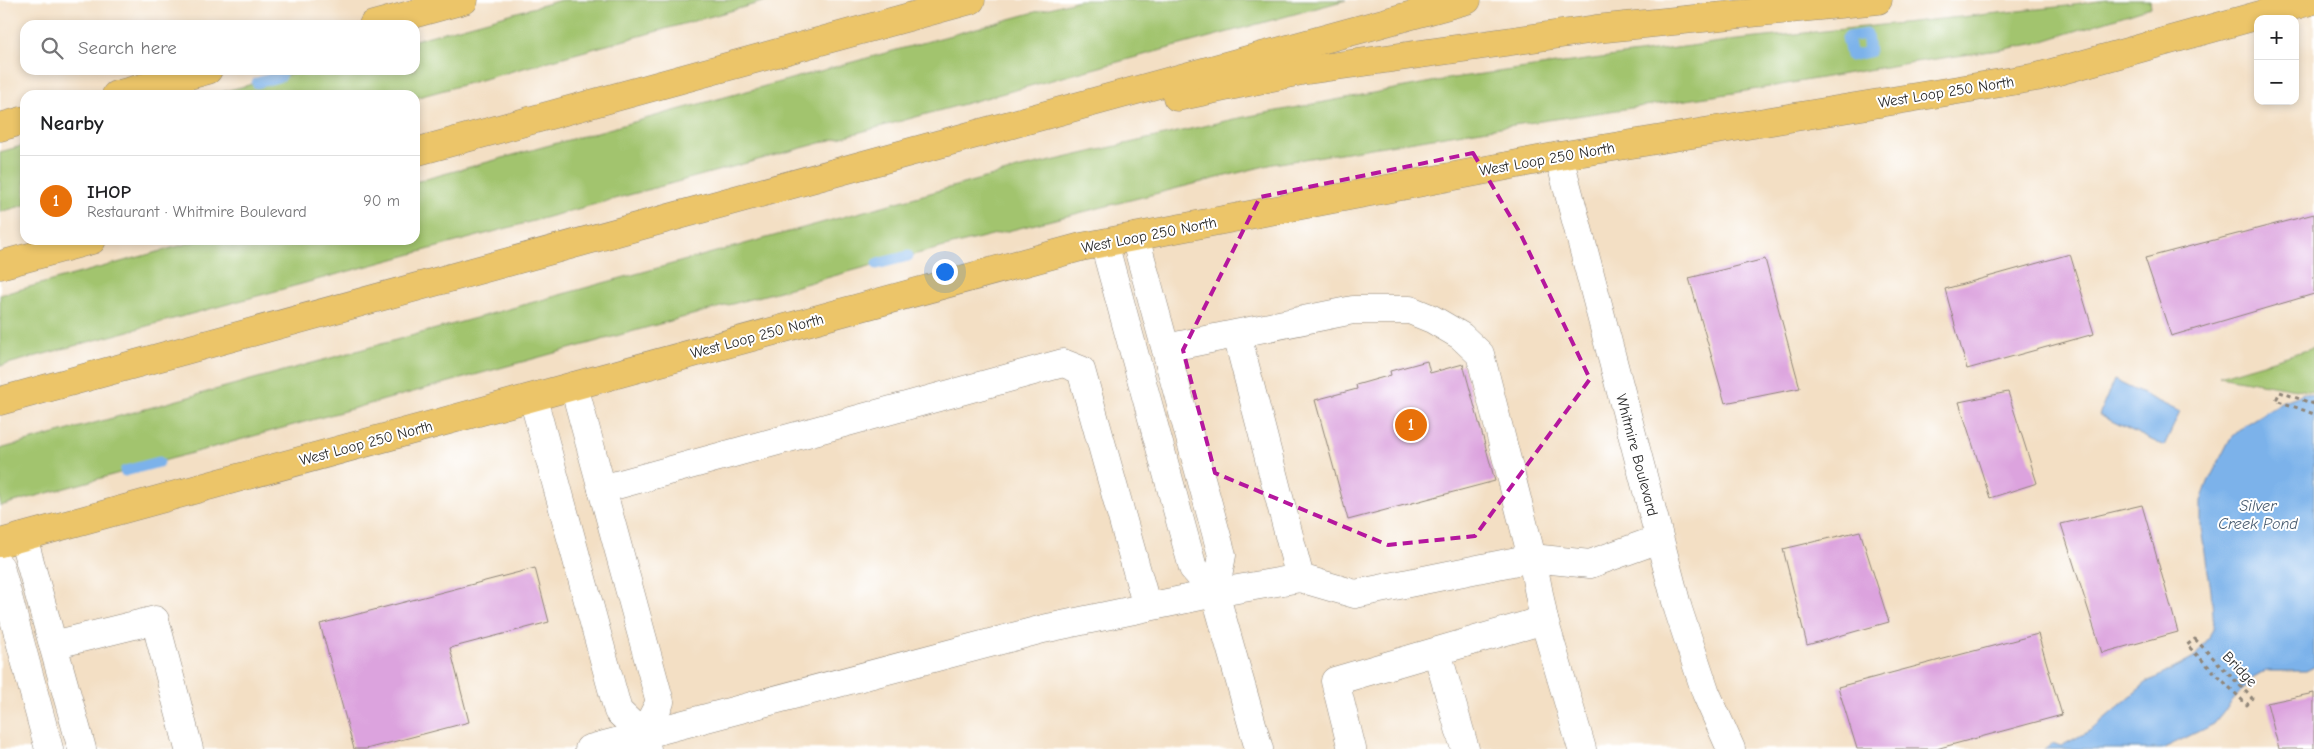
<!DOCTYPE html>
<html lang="en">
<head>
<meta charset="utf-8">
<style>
  :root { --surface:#fff; --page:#f6f6f6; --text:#202124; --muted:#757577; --line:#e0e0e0; --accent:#d93025 }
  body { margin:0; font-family:"Comic Neue",sans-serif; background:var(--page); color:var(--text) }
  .controls { position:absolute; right:15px; top:15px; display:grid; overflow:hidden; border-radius:10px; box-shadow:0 2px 8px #0003 }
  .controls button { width:45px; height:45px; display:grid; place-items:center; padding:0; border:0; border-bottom:1px solid var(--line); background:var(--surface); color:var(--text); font:25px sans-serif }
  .you { position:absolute; left:944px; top:271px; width:18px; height:18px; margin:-12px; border:4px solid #fff; border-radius:50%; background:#1a73e8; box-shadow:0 0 0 8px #1a73e833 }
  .badge { display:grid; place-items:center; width:32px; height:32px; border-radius:50%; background:var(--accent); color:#fff; font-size:16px; font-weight:700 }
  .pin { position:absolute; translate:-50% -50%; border:2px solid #fff; box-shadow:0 1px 5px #0006 }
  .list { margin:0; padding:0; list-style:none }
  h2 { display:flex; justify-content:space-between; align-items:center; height:65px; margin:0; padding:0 20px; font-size:21px }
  h2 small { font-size:16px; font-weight:400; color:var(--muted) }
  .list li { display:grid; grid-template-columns:32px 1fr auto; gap:15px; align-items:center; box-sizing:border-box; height:90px; padding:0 20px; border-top:1px solid var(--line) }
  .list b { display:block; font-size:19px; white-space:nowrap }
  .list p { margin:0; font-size:16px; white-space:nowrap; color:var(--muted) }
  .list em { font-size:16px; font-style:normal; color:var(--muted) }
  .icon { flex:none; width:28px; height:28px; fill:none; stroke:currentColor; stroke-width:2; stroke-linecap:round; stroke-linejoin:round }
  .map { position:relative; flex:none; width:2314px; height:749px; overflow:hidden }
  .search { position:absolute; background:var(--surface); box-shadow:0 2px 8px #0003; left:20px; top:20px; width:400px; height:55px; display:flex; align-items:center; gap:12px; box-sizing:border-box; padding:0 18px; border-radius:15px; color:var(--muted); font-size:19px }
  .panel { position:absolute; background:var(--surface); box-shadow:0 2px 8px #0003; left:20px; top:90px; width:400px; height:155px; border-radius:15px }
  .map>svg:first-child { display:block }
  .green { fill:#a2c46e; stroke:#66784c }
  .water { fill:#7bb2ea; stroke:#536e8a }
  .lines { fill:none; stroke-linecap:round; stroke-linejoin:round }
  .stream { stroke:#7bb2ea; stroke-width:11 }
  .building { fill:#dca3de }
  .minor-casing { stroke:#8f8578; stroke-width:29 }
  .major-casing { stroke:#8f8578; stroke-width:29 }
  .highway-casing { stroke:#8f8578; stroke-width:29 }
  .path { stroke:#8f8578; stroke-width:3; stroke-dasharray:4 4; stroke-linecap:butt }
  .minor { stroke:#fff; stroke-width:28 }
  .major { stroke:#ecc569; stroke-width:28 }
  .highway { stroke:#ecc569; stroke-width:28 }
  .marked { fill:none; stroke:#b5179e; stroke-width:4; stroke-dasharray:10 6; stroke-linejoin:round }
  .labels { text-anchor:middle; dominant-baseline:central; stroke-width:4; stroke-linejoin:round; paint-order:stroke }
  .street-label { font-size:15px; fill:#2b2b2b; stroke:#fff }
  .water-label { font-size:16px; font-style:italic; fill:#475a6e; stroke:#fff }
</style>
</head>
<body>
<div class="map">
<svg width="2314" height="749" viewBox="0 0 2314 749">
  <rect width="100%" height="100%" fill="#fff"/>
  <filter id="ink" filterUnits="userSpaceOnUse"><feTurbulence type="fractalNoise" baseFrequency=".02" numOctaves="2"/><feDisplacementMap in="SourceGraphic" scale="10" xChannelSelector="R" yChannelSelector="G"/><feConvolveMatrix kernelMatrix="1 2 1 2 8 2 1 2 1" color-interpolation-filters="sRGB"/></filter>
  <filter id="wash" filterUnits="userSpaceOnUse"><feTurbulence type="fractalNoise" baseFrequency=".0096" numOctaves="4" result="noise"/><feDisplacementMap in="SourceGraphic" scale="20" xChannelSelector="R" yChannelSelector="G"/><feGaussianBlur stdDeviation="1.12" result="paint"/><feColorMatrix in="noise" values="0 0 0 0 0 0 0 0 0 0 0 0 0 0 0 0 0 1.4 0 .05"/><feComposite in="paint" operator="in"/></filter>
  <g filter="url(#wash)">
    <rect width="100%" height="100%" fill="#f3dfc4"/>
    <g class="green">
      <polygon points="561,0 770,0 415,98 415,95 210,95 307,70 415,70 415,40"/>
      <polygon points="1079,0 1346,0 0,366 0,295 201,240 415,240 415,182"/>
      <polygon points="2105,0 2150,0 2151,7 2037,43 2005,49 1908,63 1734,93 1500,127 1273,164 877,264 0,506 0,449 1021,168 1234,119 1453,78 1556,64 1728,41 2067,6"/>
      <polygon points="25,145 25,205 0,212 0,152"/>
      <polygon points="2314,348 2314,392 2219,376"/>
    </g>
    <g class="water">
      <polygon points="2114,380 2180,412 2164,446 2099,415"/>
      <polygon points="2304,393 2314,395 2314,667 2306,671 2266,671 2250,680 2214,724 2162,749 2044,749 2052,743 2061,746 2091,730 2146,683 2194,658 2208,639 2214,627 2211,590 2201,528 2201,501 2208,482 2230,439 2246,424 2281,402"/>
    </g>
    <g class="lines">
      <g class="stream">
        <polygon points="1867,34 1869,52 1851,56 1847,37"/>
        <polyline points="257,83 281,76"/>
        <polyline points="877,264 908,256"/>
        <polyline points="125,471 159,462"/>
      </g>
    </g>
    <g id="blocks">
      <g class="building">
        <polygon points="2314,214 2314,294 2171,336 2145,258"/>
        <polygon points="2070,254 2094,334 1967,369 1945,289"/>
        <polygon points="1765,259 1800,388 1725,403 1689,278"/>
        <polygon points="1427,361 1430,373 1463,364 1495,481 1348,520 1315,400 1357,389 1356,385 1391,375 1390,371"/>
        <polygon points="2008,392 2037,483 1990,498 1959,402"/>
        <polygon points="2142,505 2178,632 2102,653 2061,524"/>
        <polygon points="1860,531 1889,622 1807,645 1783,549"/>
        <polygon points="535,568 549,622 450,648 469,722 366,749 354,749 320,624"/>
        <polygon points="2038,634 2062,715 1936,749 1857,749 1838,687"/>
        <polygon points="2314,693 2314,749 2279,749 2267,703"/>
      </g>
    </g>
  </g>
  <g filter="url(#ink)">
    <use href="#blocks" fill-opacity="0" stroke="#8f8578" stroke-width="1"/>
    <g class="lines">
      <defs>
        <g id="minor">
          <polyline points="1559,156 1678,609 1706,693 1731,749"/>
          <polyline points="1135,237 1222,555 1215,593 1259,749"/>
          <polyline points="1104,243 1193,568 1215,593"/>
          <polyline points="1166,348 1353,310 1410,310 1432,319 1461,336 1480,354 1532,558 1355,594 1300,578 1237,335"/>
          <polyline points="574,386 660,702 643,735"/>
          <polyline points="533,398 618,711 643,735 647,749"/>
          <polyline points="602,489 1063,363 1081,370 1147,607"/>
          <polyline points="23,537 82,749"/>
          <polyline points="0,567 49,749"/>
          <polyline points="53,645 155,620 189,749"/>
          <polyline points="1437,652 1465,749"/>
          <polyline points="589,749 1043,629 1215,593 1300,578"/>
          <polyline points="1352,749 1335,681 1544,620"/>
          <polyline points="1582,749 1544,620 1532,558 1590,564 1659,539"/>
        </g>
        <g id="major">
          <polyline points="373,25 464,0"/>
          <polyline points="116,95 208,70"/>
          <polyline points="0,127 25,120"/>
          <polyline points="0,543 1081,247 1559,156 2037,77 2314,0"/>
        </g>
        <g id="highway">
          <polyline points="1177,97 1301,71 1596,29 1878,0"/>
          <polyline points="415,152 971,0"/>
          <polyline points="0,265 92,240"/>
          <path d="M0,401c489,-135 978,-267 1467,-401"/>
        </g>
      </defs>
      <use href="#minor" class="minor-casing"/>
      <use href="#major" class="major-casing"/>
      <use href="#highway" class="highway-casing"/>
      <g class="path">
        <polyline points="2314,404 2280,392 2276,400 2314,414"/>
        <polygon points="2195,639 2252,698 2247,705 2187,645"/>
      </g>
      <use href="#minor" class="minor"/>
      <use href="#major" class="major"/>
      <use href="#highway" class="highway"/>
    </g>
  </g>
  <path class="marked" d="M1473,153l47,80 70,146 -115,157 -87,9 -173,-72 -32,-123 77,-153z"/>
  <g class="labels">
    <g class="street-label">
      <text transform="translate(1946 92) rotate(-9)">West Loop 250 North</text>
      <text transform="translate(1547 159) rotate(-10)">West Loop 250 North</text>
      <text transform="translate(1149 235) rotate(-11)">West Loop 250 North</text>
      <text transform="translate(757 336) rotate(-15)">West Loop 250 North</text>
      <text transform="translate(366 443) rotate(-15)">West Loop 250 North</text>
      <text transform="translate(1637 455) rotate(75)">Whitmire Boulevard</text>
      <text transform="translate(2240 669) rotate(46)">Bridge</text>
    </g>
    <g class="water-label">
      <text x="2258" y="506">Silver<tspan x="2258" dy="18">Creek Pond</tspan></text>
    </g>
  </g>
</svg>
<div class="controls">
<button>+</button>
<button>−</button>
</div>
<div class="you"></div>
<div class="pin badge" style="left:1411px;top:425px;background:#e8710a">1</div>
<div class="search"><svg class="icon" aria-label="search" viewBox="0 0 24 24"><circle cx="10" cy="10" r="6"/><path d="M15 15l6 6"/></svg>Search here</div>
<section class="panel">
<h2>Nearby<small></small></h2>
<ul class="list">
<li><span class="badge" style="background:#e8710a">1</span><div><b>IHOP</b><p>Restaurant · Whitmire Boulevard</p></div><em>90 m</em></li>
</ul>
</section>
</div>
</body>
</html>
